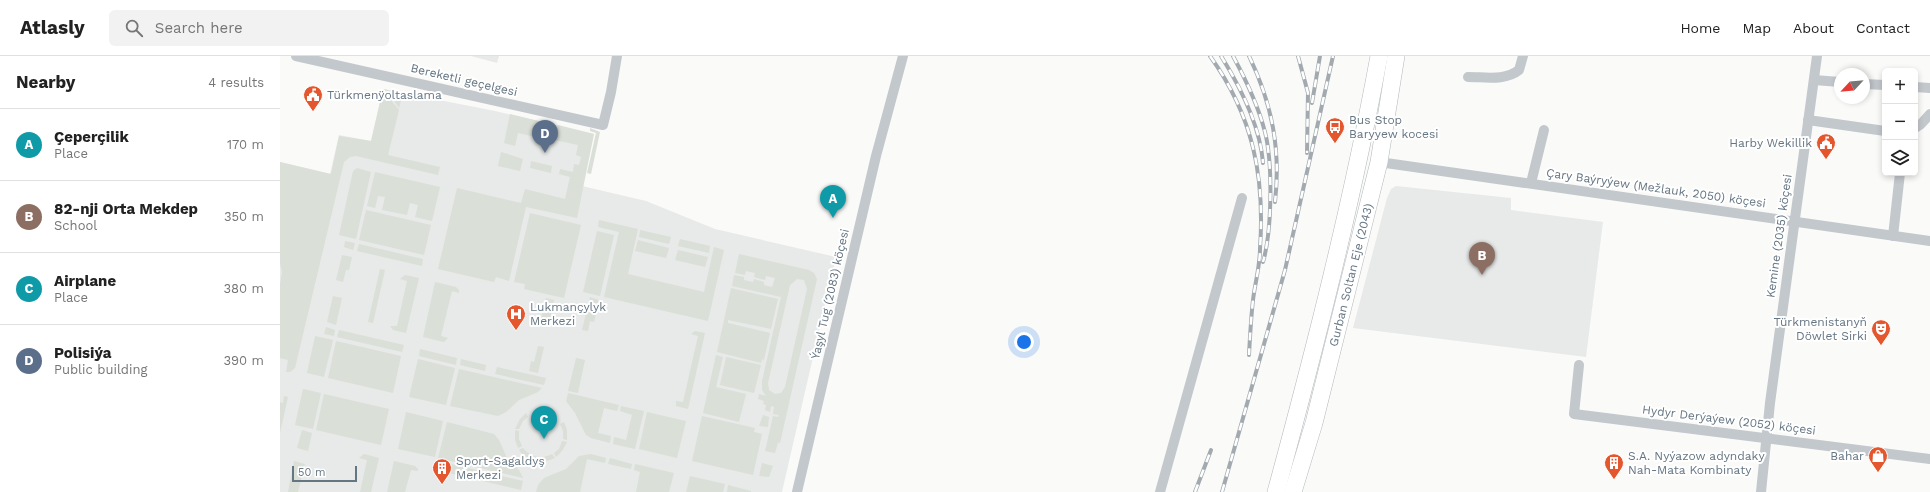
<!DOCTYPE html>
<html lang="en">
<head>
<meta charset="utf-8">
<style>
  :root { --surface:#fff; --page:#f2f2f2; --text:#222; --muted:#767676; --line:#e0e0e0; --accent:#e4572e }
  body { margin:0; font-family:"Work Sans",sans-serif; background:var(--page); color:var(--text) }
  .controls { position:absolute; right:12px; top:12px; display:grid; overflow:hidden; border-radius:6px; box-shadow:0 2px 6px #0003 }
  .controls button { width:36px; height:36px; display:grid; place-items:center; padding:0; border:0; border-bottom:1px solid var(--line); background:var(--surface); color:var(--text); font:20px sans-serif }
  .compass { position:absolute; left:1554px; top:12px; width:36px; height:36px; border-radius:50%; background:var(--surface); box-shadow:0 2px 6px #0003; rotate:244deg }
  .scale { position:absolute; left:12px; bottom:10px; width:65px; box-sizing:border-box; padding-left:4px; border:2px solid #657683; border-top:0; font-size:11px; line-height:14px; white-space:nowrap; color:#657683; -webkit-text-stroke:3px #fff; paint-order:stroke }
  .you { position:absolute; left:744px; top:286px; width:14px; height:14px; margin:-10px; border:3px solid #fff; border-radius:50%; background:#1a73e8; box-shadow:0 0 0 6px #1a73e833 }
  .badge { display:grid; place-items:center; width:26px; height:26px; border-radius:50%; background:var(--accent); color:#fff; font-size:13px; font-weight:700 }
  .pin { position:absolute; translate:-50% -33px; filter:drop-shadow(0 1px 2px #0008) }
  .pin::after { content:''; position:absolute; top:21px; width:14px; height:12px; background:inherit; clip-path:polygon(0 0,100% 0,50% 100%) }
  .list { margin:0; padding:0; list-style:none }
  h2 { display:flex; justify-content:space-between; align-items:center; height:52px; margin:0; padding:0 16px; font-size:17px }
  h2 small { font-size:13px; font-weight:400; color:var(--muted) }
  .list li { display:grid; grid-template-columns:26px 1fr auto; gap:12px; align-items:center; box-sizing:border-box; height:72px; padding:0 16px; border-top:1px solid var(--line) }
  .list b { display:block; font-size:15px; white-space:nowrap }
  .list p { margin:0; font-size:13px; white-space:nowrap; color:var(--muted) }
  .list em { font-size:13px; font-style:normal; color:var(--muted) }
  .icon { flex:none; width:22px; height:22px; fill:none; stroke:currentColor; stroke-width:2; stroke-linecap:round; stroke-linejoin:round }
  .map { position:relative; flex:none; width:1650px; height:436px; overflow:hidden }
  header { display:flex; align-items:center; gap:24px; box-sizing:border-box; height:56px; padding:0 20px; background:var(--surface); border-bottom:1px solid var(--line) }
  header strong { font-size:19px }
  nav { display:flex; gap:22px; margin-inline-start:auto; font-size:14px }
  .search { width:280px; height:36px; background:var(--page); display:flex; align-items:center; gap:10px; box-sizing:border-box; padding:0 14px; border-radius:6px; color:var(--muted); font-size:15px }
  main { display:flex }
  aside { flex:1; background:var(--surface) }
  .map>svg:first-child { display:block }
  .built { fill:#e8e9e9 }
  .grass { fill:#dadfd7; fill-rule:evenodd }
  .lines { fill:none; stroke-linecap:round; stroke-linejoin:round }
  .trunk-casing { stroke:#b4b9bd; stroke-width:18 }
  .minor { stroke:#c3c8cc; stroke-width:10 }
  .trunk { stroke:#fff; stroke-width:17 }
  .rail-casing { stroke:#a2aab0; stroke-width:4 }
  .rail { stroke:#fff; stroke-width:2.5; stroke-dasharray:8; stroke-linecap:butt }
  .labels { text-anchor:middle; dominant-baseline:central; stroke-width:4; stroke-linejoin:round; paint-order:stroke }
  .street-label { font-size:12px; fill:#657683; stroke:#fff }
  .poi-label { font-size:12px; fill:#657683; stroke:#fff; text-anchor:start }
</style>
</head>
<body>
<header>
<strong>Atlasly</strong>
<div class="search"><svg class="icon" aria-label="search" viewBox="0 0 24 24"><circle cx="10" cy="10" r="6"/><path d="M15 15l6 6"/></svg>Search here</div>
<nav><a>Home</a><a>Map</a><a>About</a><a>Contact</a></nav>
</header>
<main>
<aside>
<h2>Nearby<small>4 results</small></h2>
<ul class="list">
<li><span class="badge" style="background:#0f9aa8">A</span><div><b>Çeperçilik</b><p>Place</p></div><em>170 m</em></li>
<li><span class="badge" style="background:#8d6e63">B</span><div><b>82-nji Orta Mekdep</b><p>School</p></div><em>350 m</em></li>
<li><span class="badge" style="background:#0f9aa8">C</span><div><b>Airplane</b><p>Place</p></div><em>380 m</em></li>
<li><span class="badge" style="background:#5c6f8a">D</span><div><b>Polisiýa</b><p>Public building</p></div><em>390 m</em></li>
</ul>
</aside>
<div class="map">
<svg width="1650" height="436" viewBox="0 0 1650 436">
  <rect width="100%" height="100%" fill="#fafaf8"/>
  <g class="built">
    <polygon points="191,0 219,0 217,7"/>
    <polygon points="103,33 215,55 314,78 302,130 366,145 435,173 556,201 502,436 0,436 0,106 50,118 59,79 91,85"/>
    <polygon points="1116,130 1231,142 1231,154 1323,166 1306,301 1073,272 1107,142 1111,133"/>
  </g>
  <g class="grass">
    <polygon points="103,33 123,37 119,52 115,46 117,40 111,38 109,42 119,54 108,99 160,111 158,119 76,100 70,101 64,106 15,312 10,316 6,316 8,304 0,302 0,228 2,216 0,207 0,106 51,118 59,80 91,85"/>
    <polygon points="230,58 271,68 267,82 265,83 238,77 235,90 224,87"/>
    <polygon points="278,69 314,78 297,162 246,151 229,225 216,221 214,226 158,213 177,132 241,147 245,133 285,143 290,121 279,118 280,113 293,116 294,108 299,109 301,101 296,99 298,89 275,84"/>
    <polygon points="310,72 320,76 311,118 307,117 316,77 310,75"/>
    <polygon points="221,96 243,103 240,115 218,110"/>
    <polygon points="251,105 272,110 271,117 250,112"/>
    <polygon points="77,112 91,116 76,183 59,179 73,115"/>
    <polygon points="95,116 160,131 152,165 135,161 138,149 130,147 127,159 102,154 105,141 98,140 95,152 87,150"/>
    <polygon points="86,154 151,169 144,199 79,184"/>
    <polygon points="250,157 301,169 284,242 244,233 245,228 234,226"/>
    <polygon points="319,164 358,173 348,218 424,236 434,191 444,194 428,265 324,241 339,176 318,171"/>
    <polygon points="360,174 391,181 389,188 359,181"/>
    <polygon points="317,175 334,179 320,240 303,236"/>
    <polygon points="400,183 430,190 429,197 398,190"/>
    <polygon points="358,184 389,192 386,202 355,195"/>
    <polygon points="65,185 75,187 73,194 64,191"/>
    <polygon points="79,188 143,203 142,210 77,195"/>
    <polygon points="398,194 428,201 425,211 395,204"/>
    <path d="M459,198l70,16 5,3 3,6 -37,164 -8,-1 6,1 -3,10 -10,-2 8,-35 5,1 1,-2 -6,-1 1,-7 -3,-1 -1,6 -5,-2 1,-5 -3,-1 1,-3 -6,-2 1,-5 7,2 -4,-6v-9l19,-84 -49,-11 2,-11 10,2v3l9,2 1,-3 10,3v3l8,2 3,-9 -9,-2 -1,4 -11,-3 1,-4 -9,-2 -1,4 -10,-2zM517,223l7,1 3,9 -22,98 -4,6 -6,1 -6,-4 -1,-7 22,-98z"/>
    <polygon points="62,199 72,201 69,214 66,214 63,226 56,224"/>
    <polygon points="100,213 105,214 93,267 88,266"/>
    <polygon points="125,219 139,222 126,277 113,274 110,270 117,270 127,225 120,223"/>
    <polygon points="155,226 176,231 179,234 179,237 172,235 161,280 168,282 164,286 143,281"/>
    <polygon points="451,232 498,243 491,273 448,264 448,267 490,277 484,304 482,303 481,307 437,296"/>
    <polygon points="53,240 62,242 56,269 47,266"/>
    <polygon points="310,241 319,244 314,266 310,265 308,275 302,274"/>
    <polygon points="266,242 274,244 269,269 260,267"/>
    <polygon points="46,271 55,274 54,280 44,278"/>
    <polygon points="59,274 124,289 122,296 57,281"/>
    <polygon points="415,275 425,277 408,353 396,350 396,345 403,346 418,280 411,278"/>
    <polygon points="35,280 53,284 44,321 27,317"/>
    <polygon points="56,285 121,300 113,337 48,322"/>
    <polygon points="258,290 264,291 258,317 249,315 251,305 254,306"/>
    <polygon points="140,293 177,302 176,309 139,300"/>
    <polygon points="436,299 443,301 436,331 466,338 459,366 423,357"/>
    <polygon points="446,301 481,309 474,337 440,329"/>
    <polygon points="296,302 305,304 298,337 288,335"/>
    <polygon points="138,303 175,312 166,349 129,341"/>
    <polygon points="181,303 206,309 205,315 180,309"/>
    <polygon points="217,311 266,322 264,329 215,318"/>
    <polygon points="179,313 262,332 258,336 239,344 226,356 218,360 170,350"/>
    <polygon points="23,333 41,337 33,373 15,369"/>
    <polygon points="288,337 339,349 337,355 324,352 318,377 331,380 330,387 311,382 306,379 295,357 286,345"/>
    <polygon points="44,338 109,353 101,389 36,374"/>
    <polygon points="4,340 8,341 0,377 0,346 3,347"/>
    <polygon points="341,350 364,355 355,393 333,388 334,381 346,384 352,359 340,355"/>
    <polygon points="126,356 163,365 155,401 118,393"/>
    <polygon points="367,356 406,365 397,402 359,393"/>
    <polygon points="246,357 248,361 243,365 239,373 235,373 240,363"/>
    <polygon points="483,359 489,361 488,371 479,370"/>
    <polygon points="422,360 475,372 474,376 482,378 473,419 412,405"/>
    <polygon points="167,366 214,378 219,384 227,402 239,414 243,422 158,402"/>
    <polygon points="284,366 287,374 287,384 283,383 283,375 280,368"/>
    <polygon points="22,374 32,377 28,395 17,392"/>
    <polygon points="235,374 239,375 239,383 242,390 238,392 235,384"/>
    <polygon points="282,385 287,386 282,395 276,401 274,397 279,393"/>
    <path d="M243,392c8,9 18,12 29,6l3,4c-14,6 -27,4 -36,-8z"/>
    <polygon points="84,398 99,402 91,436 80,436 87,404 79,402"/>
    <polygon points="311,398 326,402 325,407 307,403 300,436 256,436 258,429 264,422 286,413 299,400"/>
    <polygon points="330,402 352,408 351,413 328,408"/>
    <polygon points="14,405 25,408 18,436 8,436"/>
    <polygon points="114,405 135,410 138,413 138,415 131,414 125,436 107,436"/>
    <polygon points="158,405 243,425 241,434 156,414"/>
    <polygon points="482,407 493,410 489,421 479,420"/>
    <polygon points="355,408 394,417 389,436 356,436 360,416 354,414"/>
    <polygon points="410,420 445,428 443,436 406,436"/>
    <polygon points="448,429 471,435 471,436 447,436"/>
  </g>
  <g class="lines">
    <defs>
      <g id="trunk">
        <path d="M996,436c39,-144 76,-289 103,-436"/>
        <polyline points="1013,436 1034,367 1099,106 1116,0"/>
      </g>
    </defs>
    <use href="#trunk" class="trunk-casing"/>
    <g class="minor">
      <polyline points="16,0 323,69 331,36 337,0"/>
      <path d="M1188,21c18,0 37,4 51,-7l4,-14"/>
      <polyline points="1534,24 1560,26"/>
      <polyline points="1584,28 1605,29"/>
      <polyline points="1635,31 1650,32"/>
      <polyline points="1528,64 1605,75"/>
      <polyline points="1635,72 1641,68 1650,58"/>
      <polyline points="1099,106 1650,185"/>
      <polyline points="1251,127 1264,74"/>
      <polyline points="1613,180 1620,117"/>
      <polyline points="1299,309 1294,358 1650,403"/>
      <polyline points="517,436 596,100 623,0"/>
      <polyline points="880,436 962,142"/>
      <polyline points="1481,436 1490,347 1537,0"/>
    </g>
    <use href="#trunk" class="trunk"/>
    <defs>
      <g id="rail">
        <path d="M930,0c43,60 55,120 50,193 0,17 -5,34 -7,51 -2,18 -3,36 -4,55"/>
        <path d="M941,0c20,32 39,69 42,107"/>
        <path d="M953,0c13,24 25,49 32,76 8,32 7,99 -2,130"/>
        <path d="M969,0c23,48 32,93 26,146"/>
        <polyline points="1018,0 1028,37 1027,97"/>
        <polyline points="1032,47 1040,0"/>
        <polyline points="915,436 931,394"/>
        <polyline points="942,436 1005,214 1053,0"/>
      </g>
    </defs>
    <use href="#rail" class="rail-casing"/>
    <use href="#rail" class="rail"/>
  </g>
  <defs>
    <symbol id="civic-pin" viewBox="-11 -11 22 30"><path d="M0 17L-7.5 6A9.5 9.5 0 1 1 7.5 6Z" fill="#e4572e" stroke="#fff"/><path d="M-.6-6.5H3V-4.5H.6V-3L4-1V1h2V6H-6V1h2V-1L-.6-3ZM-1.2 2.5V6h2.4V2.5Z" fill="#fff"/></symbol>
    <symbol id="bus-pin" viewBox="-11 -11 22 30"><path d="M0 17L-7.5 6A9.5 9.5 0 1 1 7.5 6Z" fill="#e4572e" stroke="#fff"/><path d="M-5-6H5V4H4V6H2V4H-2V6H-4V4H-5ZM-3.5-4V0h7V-4ZM-3.5 1.2v1.5H-2V1.2ZM2 1.2v1.5H3.5V1.2Z" fill="#fff"/></symbol>
    <symbol id="hospital-pin" viewBox="-11 -11 22 30"><path d="M0 17L-7.5 6A9.5 9.5 0 1 1 7.5 6Z" fill="#e4572e" stroke="#fff"/><path d="M-5-5h3v3.5h4V-5h3V5h-3V1.5h-4V5h-3Z" fill="#fff"/></symbol>
    <symbol id="theatre-pin" viewBox="-11 -11 22 30"><path d="M0 17L-7.5 6A9.5 9.5 0 1 1 7.5 6Z" fill="#e4572e" stroke="#fff"/><path d="M-5-5.5Q0-4 5-5.5V0Q5 5 0 6Q-5 5-5 0ZM-3.3-2.5H-1v1.5H-3.3ZM1-2.5H3.3v1.5H1ZM-2.8 1Q0 5.5 2.8 1Z" fill="#fff"/></symbol>
    <symbol id="shop-pin" viewBox="-11 -11 22 30"><path d="M0 17L-7.5 6A9.5 9.5 0 1 1 7.5 6Z" fill="#e4572e" stroke="#fff"/><path d="M-5-2.5h2.3a2.7 3.5 0 0 1 5.4 0H5L5.5 6h-11ZM-1.5-2.5h3a1.5 2.3 0 0 0-3 0Z" fill="#fff"/></symbol>
    <symbol id="building-pin" viewBox="-11 -11 22 30"><path d="M0 17L-7.5 6A9.5 9.5 0 1 1 7.5 6Z" fill="#e4572e" stroke="#fff"/><path d="M-4-6H4V6H1V3H-1V6H-4ZM-2.5-4.3h1.7v1.8h-1.7ZM.8-4.3h1.7v1.8H.8ZM-2.5-1h1.7V.8h-1.7ZM.8-1h1.7V.8H.8Z" fill="#fff"/></symbol>
  </defs>
  <g fill-rule="evenodd">
    <use href="#civic-pin" x="22" y="28" width="22" height="30"/>
    <use href="#bus-pin" x="1044" y="60" width="22" height="30"/>
    <use href="#civic-pin" x="1535" y="76" width="22" height="30"/>
    <use href="#hospital-pin" x="225" y="247" width="22" height="30"/>
    <use href="#theatre-pin" x="1590" y="262" width="22" height="30"/>
    <use href="#shop-pin" x="1587" y="389" width="22" height="30"/>
    <use href="#building-pin" x="1323" y="396" width="22" height="30"/>
    <use href="#building-pin" x="151" y="401" width="22" height="30"/>
  </g>
  <g class="labels">
    <g class="street-label">
      <text transform="translate(184 24) rotate(13)">Bereketli geçelgesi</text>
      <text transform="translate(1376 132) rotate(8)">Çary Baýryýew (Mežlauk, 2050) köçesi</text>
      <text transform="translate(1499 180) rotate(-82)">Kemine (2035) köçesi</text>
      <text transform="translate(1071 219) rotate(-76)">Gurban Soltan Eje (2043)</text>
      <text transform="translate(550 238) rotate(-77)">Ýaşyl Tug (2083) köçesi</text>
      <text transform="translate(1449 364) rotate(7)">Hydyr Derýaýew (2052) köçesi</text>
    </g>
    <g class="poi-label">
      <text x="47" y="39">Türkmenÿoltaslama</text>
      <text x="1069" y="64">Bus Stop<tspan x="1069" dy="14">Baryyew kocesi</tspan></text>
      <text x="1532" y="87" text-anchor="end">Harby Wekillik</text>
      <text x="250" y="251">Lukmançylyk<tspan x="250" dy="14">Merkezi</tspan></text>
      <text x="1587" y="266" text-anchor="end">Türkmenistanyň<tspan x="1587" dy="14">Döwlet Sirki</tspan></text>
      <text x="1348" y="400">S.A. Nyýazow adyndaky<tspan x="1348" dy="14">Nah-Mata Kombinaty</tspan></text>
      <text x="1584" y="400" text-anchor="end">Bahar</text>
      <text x="176" y="405">Sport-Sagaldyş<tspan x="176" dy="14">Merkezi</tspan></text>
    </g>
  </g>
</svg>
<div class="controls">
<button>+</button>
<button>−</button>
<button><svg class="icon" aria-label="layers" viewBox="0 0 24 24"><path d="M12 4l9 5-9 5-9-5zM3 14l9 5 9-5"/></svg></button>
</div>
<svg class="compass" viewBox="-18 -18 36 36"><path d="M0-13l5 13h-10z" fill="#e53935"/><path d="M0 13l5-13h-10z" fill="#767676"/></svg>
<div class="scale">50 m</div>
<div class="you"></div>
<div class="pin badge" style="left:553px;top:162px;background:#0f9aa8">A</div>
<div class="pin badge" style="left:1202px;top:219px;background:#8d6e63">B</div>
<div class="pin badge" style="left:264px;top:383px;background:#0f9aa8">C</div>
<div class="pin badge" style="left:265px;top:97px;background:#5c6f8a">D</div>
</div>
</main>
</body>
</html>
